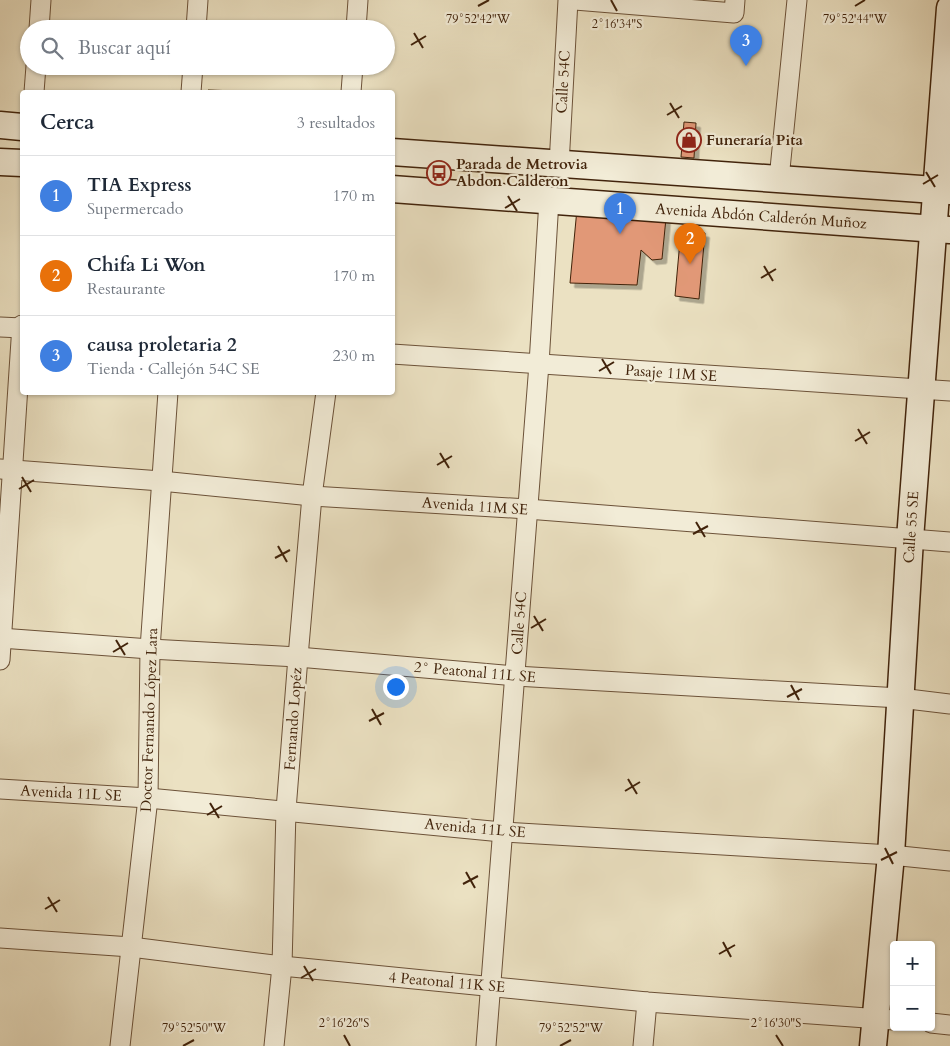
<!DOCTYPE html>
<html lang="es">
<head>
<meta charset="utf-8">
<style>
  :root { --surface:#fff; --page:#f6f6f7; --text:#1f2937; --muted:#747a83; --line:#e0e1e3; --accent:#0b8043 }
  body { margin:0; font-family:Cardo,serif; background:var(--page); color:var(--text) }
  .controls { position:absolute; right:15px; bottom:15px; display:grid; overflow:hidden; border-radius:5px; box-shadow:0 1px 4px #0004 }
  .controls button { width:45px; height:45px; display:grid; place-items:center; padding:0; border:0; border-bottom:1px solid var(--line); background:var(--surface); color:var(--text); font:25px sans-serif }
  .you { position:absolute; left:395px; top:686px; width:18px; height:18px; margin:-12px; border:4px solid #fff; border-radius:50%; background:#1a73e8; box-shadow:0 0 0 8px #1a73e833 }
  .badge { display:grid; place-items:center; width:32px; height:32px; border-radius:50%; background:var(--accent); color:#fff; font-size:16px; font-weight:700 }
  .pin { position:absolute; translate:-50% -41px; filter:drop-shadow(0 1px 2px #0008) }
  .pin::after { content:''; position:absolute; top:26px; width:18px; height:15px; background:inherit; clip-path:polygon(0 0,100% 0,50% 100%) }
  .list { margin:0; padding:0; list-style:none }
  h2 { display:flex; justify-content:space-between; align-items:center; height:65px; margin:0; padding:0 20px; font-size:21px }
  h2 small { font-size:16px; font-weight:400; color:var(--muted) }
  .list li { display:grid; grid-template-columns:32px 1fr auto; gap:15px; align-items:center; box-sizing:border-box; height:80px; padding:0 20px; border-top:1px solid var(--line) }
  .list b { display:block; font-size:19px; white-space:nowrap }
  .list p { margin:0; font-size:16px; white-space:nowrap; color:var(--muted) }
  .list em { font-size:16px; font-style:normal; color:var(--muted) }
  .icon { flex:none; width:28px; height:28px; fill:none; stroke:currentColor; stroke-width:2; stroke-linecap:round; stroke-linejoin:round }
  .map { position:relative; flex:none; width:950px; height:1046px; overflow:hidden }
  .search { position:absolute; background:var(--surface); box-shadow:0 1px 4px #0004; left:20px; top:20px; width:375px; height:55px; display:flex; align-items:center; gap:12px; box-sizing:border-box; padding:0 18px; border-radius:28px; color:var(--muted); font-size:19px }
  .panel { position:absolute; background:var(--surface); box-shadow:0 1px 4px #0004; left:20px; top:90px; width:375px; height:305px; border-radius:5px }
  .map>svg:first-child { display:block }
  .building { fill:#e19877; stroke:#41230b; filter:url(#shadow) }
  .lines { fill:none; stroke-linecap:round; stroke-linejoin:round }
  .street-casing { stroke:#6c5239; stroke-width:21 }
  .secondary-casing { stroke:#41230b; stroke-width:29 }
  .street { stroke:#f2ecd7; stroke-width:19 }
  .secondary { stroke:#f2ecd7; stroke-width:26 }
  .ticks { fill:none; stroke:#41230b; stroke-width:2 }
  .labels { text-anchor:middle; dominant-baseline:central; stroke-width:4.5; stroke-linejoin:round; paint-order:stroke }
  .street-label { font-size:15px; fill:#41230b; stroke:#f2ecd7 }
  .poi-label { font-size:15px; font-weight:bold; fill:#41230b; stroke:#f2ecd7; text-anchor:start }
  .ticks-label { font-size:12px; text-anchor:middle; fill:#41230b; stroke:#f2ecd7; stroke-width:4.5; stroke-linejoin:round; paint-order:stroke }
</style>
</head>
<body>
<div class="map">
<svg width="950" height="1046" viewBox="0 0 950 1046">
  <defs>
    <filter id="shadow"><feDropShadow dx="4.5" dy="4.5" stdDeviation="0" flood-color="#0004"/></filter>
  </defs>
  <rect width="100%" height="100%" fill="#ebe1c2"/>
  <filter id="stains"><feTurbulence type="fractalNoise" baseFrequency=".004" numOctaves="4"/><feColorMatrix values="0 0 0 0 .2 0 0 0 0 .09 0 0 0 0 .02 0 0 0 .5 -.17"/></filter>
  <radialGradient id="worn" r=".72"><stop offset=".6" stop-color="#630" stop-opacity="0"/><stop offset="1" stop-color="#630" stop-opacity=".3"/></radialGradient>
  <g class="building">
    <polygon points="208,90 266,92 208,92"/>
    <polygon points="684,122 696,123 694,158 681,157"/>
    <polygon points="577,209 666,218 662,259 652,260 641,250 637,285 570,283"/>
    <polygon points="681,230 705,233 699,299 675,296"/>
  </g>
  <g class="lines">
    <defs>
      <g id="street">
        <polyline points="575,0 734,13 735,0"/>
        <polyline points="39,29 41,0"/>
        <polyline points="196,29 198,0"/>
        <polyline points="356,29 358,0"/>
        <polyline points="34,92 36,66"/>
        <polyline points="191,92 193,66"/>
        <polyline points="351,92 353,66"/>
        <polyline points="559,165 568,0"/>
        <polyline points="779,179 797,0"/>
        <polyline points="0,327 22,328"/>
        <polyline points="392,354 950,391"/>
        <polyline points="0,469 161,481 312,496 527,509 950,542"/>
        <polyline points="0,638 150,649 298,657 515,676 900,698 950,704"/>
        <polyline points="0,660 22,325"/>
        <polyline points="0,789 148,798 502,832 891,855 950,861"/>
        <polyline points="0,938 131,947 282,966 647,1002 894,1020"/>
        <polyline points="931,1023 950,1025"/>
        <polyline points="120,1046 148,798 150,649 168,392"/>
        <polyline points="274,1046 282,966 286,810 298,657 312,496 326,392"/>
        <polyline points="486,1046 539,364 549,200"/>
        <polyline points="643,1046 647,1002"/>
      </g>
      <g id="secondary">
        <polyline points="0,125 22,127"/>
        <polyline points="392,152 950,191"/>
        <polyline points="0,162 22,163"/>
        <polyline points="392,189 950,230"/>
        <polyline points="873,1046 891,855 910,539 950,8"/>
      </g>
    </defs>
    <use href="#street" class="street-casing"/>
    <use href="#secondary" class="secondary-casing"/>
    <use href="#street" class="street"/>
    <use href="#secondary" class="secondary"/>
  </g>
  <path class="ticks" d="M611,0l6,11M478,6l11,-6M855,6l10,-6M414,33l9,15M411,45l15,-9M670,103l9,15M667,115l15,-9M926,172l9,15M923,184l15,-9M508,196l9,15M505,208l15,-9M764,266l9,15M761,278l15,-9M602,359l9,15M599,371l15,-9M858,429l9,15M855,441l15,-9M440,453l9,15M437,465l15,-9M22,477l9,15M19,489l15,-9M696,522l9,15M693,534l15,-8M278,546l9,16M275,558l15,-8M534,616l9,15M531,628l15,-9M116,640l9,15M113,652l15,-9M791,685l8,15M787,697l15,-8M372,709l9,16M369,721l15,-8M628,779l9,15M625,791l15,-9M210,803l9,15M207,815l15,-9M885,848l8,16M881,860l16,-8M466,872l9,16M463,884l15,-8M48,897l9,15M45,909l15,-9M723,942l8,15M719,954l16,-9M304,966l9,15M301,978l15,-9M344,1035l6,11M776,1035l7,11M183,1046l11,-6M560,1046l11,-6"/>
  <defs>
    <symbol id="shop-ring" viewBox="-11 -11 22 22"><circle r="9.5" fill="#f2ecd7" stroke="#8f2418" stroke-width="1.5"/><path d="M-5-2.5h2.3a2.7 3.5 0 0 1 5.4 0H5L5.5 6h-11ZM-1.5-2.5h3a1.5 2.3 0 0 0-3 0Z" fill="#8f2418"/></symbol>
    <symbol id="bus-ring" viewBox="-11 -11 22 22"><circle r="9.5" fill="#f2ecd7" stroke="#8f2418" stroke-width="1.5"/><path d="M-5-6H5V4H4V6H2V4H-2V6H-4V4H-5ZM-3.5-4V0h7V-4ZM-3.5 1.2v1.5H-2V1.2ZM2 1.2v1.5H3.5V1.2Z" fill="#8f2418"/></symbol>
  </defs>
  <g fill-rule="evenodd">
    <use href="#shop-ring" x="675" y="126" width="28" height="28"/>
    <use href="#bus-ring" x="425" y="159" width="28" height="28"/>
  </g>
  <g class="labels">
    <g class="street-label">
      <text transform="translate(563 82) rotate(-87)">Calle 54C</text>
      <text transform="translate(761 216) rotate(4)">Avenida Abdón Calderón Muñoz</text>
      <text transform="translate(671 373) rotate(4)">Pasaje 11M SE</text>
      <text transform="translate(475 506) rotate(4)">Avenida 11M SE</text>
      <text transform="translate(911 527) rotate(-86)">Calle 55 SE</text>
      <text transform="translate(519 623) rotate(-86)">Calle 54C</text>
      <text transform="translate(475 672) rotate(5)">2° Peatonal 11L SE</text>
      <text transform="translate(293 719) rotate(-86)">Fernando Lopéz</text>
      <text transform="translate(149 720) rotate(-88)">Doctor Fernando López Lara</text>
      <text transform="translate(71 793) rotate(3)">Avenida 11L SE</text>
      <text transform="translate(475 828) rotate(5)">Avenida 11L SE</text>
      <text transform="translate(447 982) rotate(5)">4 Peatonal 11K SE</text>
    </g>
    <g class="poi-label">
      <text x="706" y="140">Funeraría Pita</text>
      <text x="456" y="164">Parada de Metrovia<tspan x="456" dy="17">Abdon Calderon</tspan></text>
    </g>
  </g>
  <g class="ticks-label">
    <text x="855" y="23">79°52'44"W</text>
    <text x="478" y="23">79°52'42"W</text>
    <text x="617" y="28">2°16'34"S</text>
    <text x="344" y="1027">2°16'26"S</text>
    <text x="776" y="1027">2°16'30"S</text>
    <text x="194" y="1032">79°52'50"W</text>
    <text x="571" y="1032">79°52'52"W</text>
  </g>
  <rect width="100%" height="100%" filter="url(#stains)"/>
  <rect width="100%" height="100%" fill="url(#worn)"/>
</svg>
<div class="controls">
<button>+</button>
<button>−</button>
</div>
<div class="you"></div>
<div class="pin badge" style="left:620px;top:234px;background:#3f7fe0">1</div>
<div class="pin badge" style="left:690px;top:264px;background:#e8710a">2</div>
<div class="pin badge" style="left:746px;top:66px;background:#3f7fe0">3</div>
<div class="search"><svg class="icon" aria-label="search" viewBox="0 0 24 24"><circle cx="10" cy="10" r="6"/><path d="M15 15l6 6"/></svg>Buscar aquí</div>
<section class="panel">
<h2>Cerca<small>3 resultados</small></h2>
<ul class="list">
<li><span class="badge" style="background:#3f7fe0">1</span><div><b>TIA Express</b><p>Supermercado</p></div><em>170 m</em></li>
<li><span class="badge" style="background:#e8710a">2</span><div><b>Chifa Li Won</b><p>Restaurante</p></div><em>170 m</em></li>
<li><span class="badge" style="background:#3f7fe0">3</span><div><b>causa proletaria 2</b><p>Tienda · Callejón 54C SE</p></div><em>230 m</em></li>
</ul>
</section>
</div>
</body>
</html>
